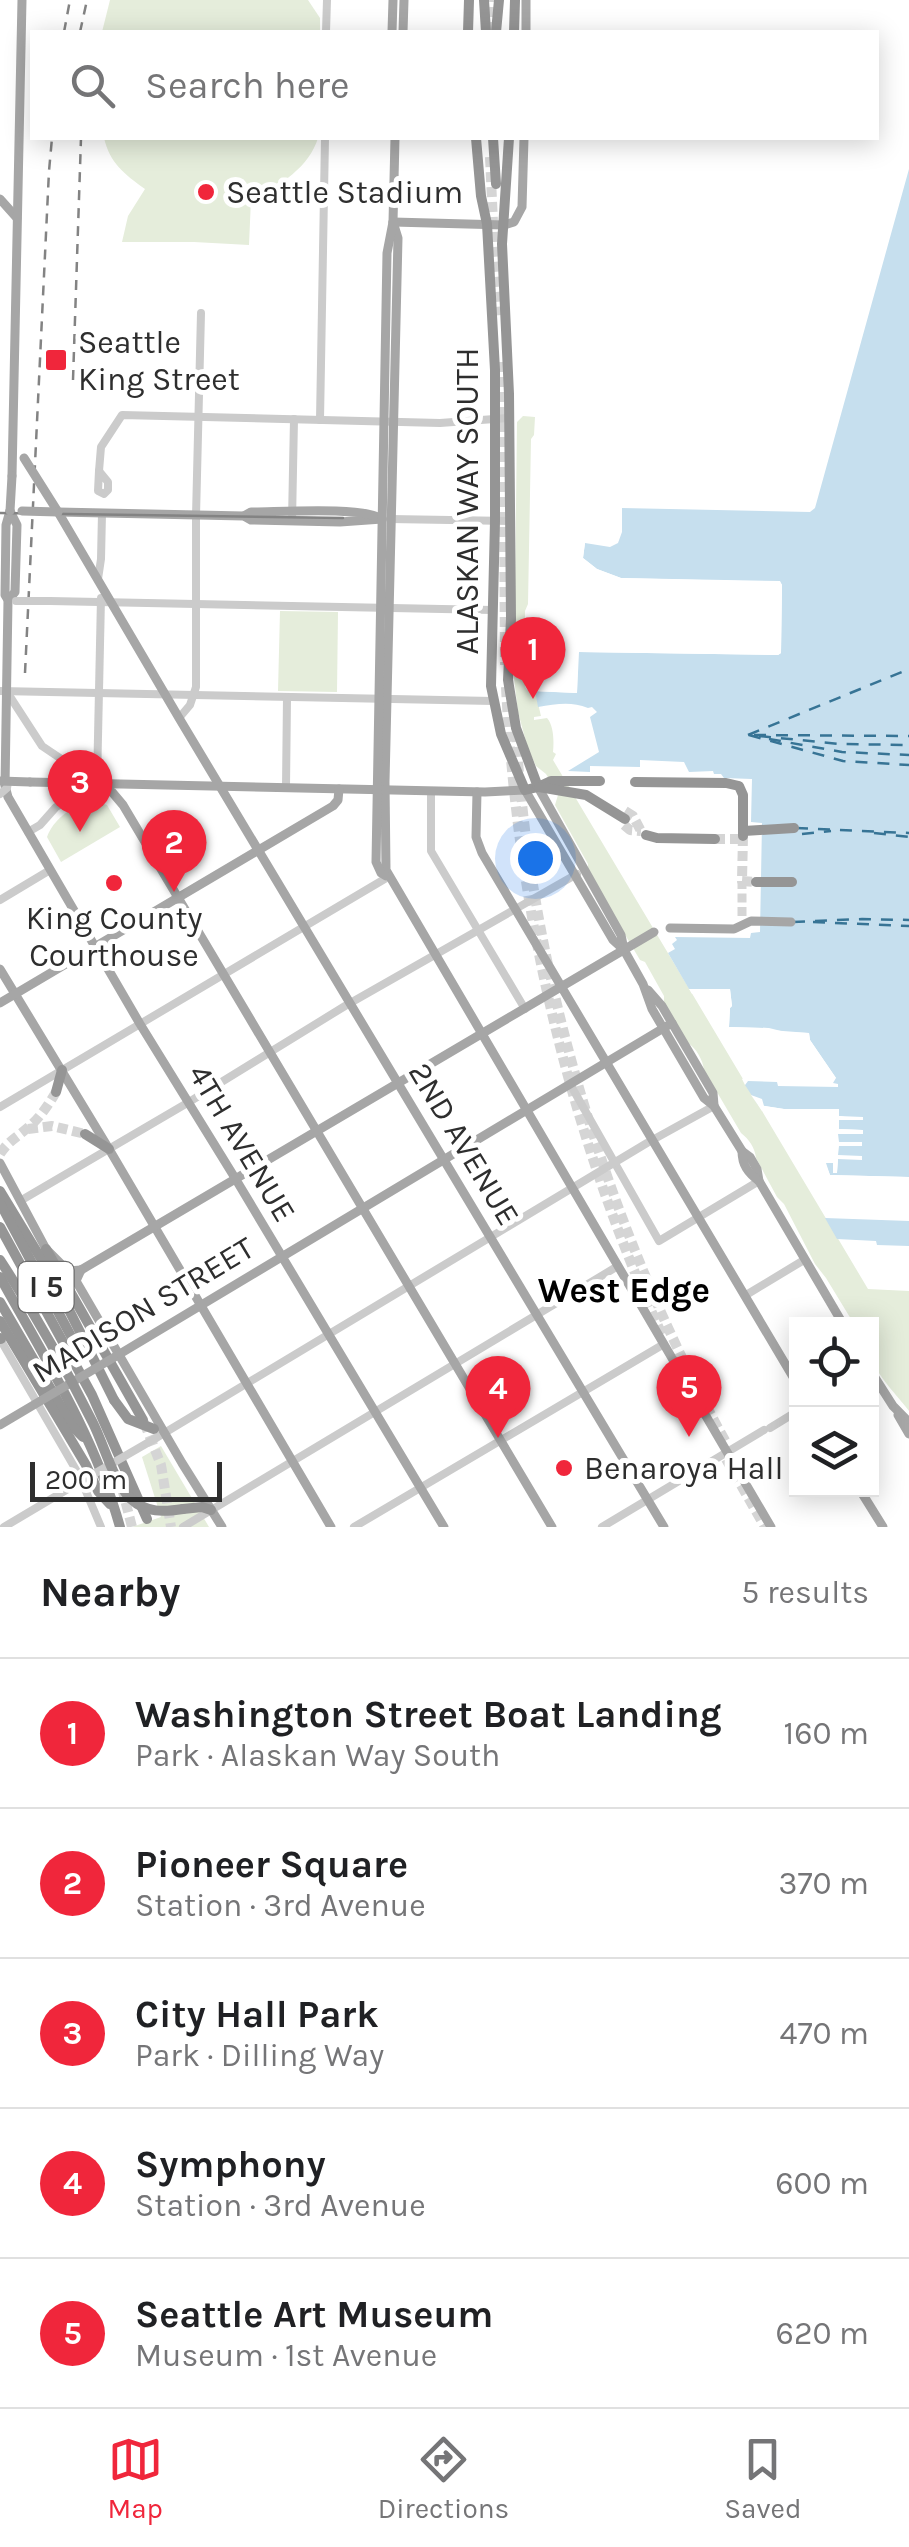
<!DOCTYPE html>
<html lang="en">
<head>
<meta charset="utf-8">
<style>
  :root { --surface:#fff; --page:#f6f6f6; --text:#202124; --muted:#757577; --line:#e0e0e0; --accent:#f0263b }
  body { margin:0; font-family:Karla,sans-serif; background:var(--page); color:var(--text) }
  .controls { position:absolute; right:30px; bottom:30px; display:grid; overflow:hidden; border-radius:0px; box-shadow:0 5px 25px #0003 }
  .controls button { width:90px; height:90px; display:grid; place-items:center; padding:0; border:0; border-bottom:2px solid var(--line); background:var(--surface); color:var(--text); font:50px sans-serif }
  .scale { position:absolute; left:30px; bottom:25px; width:192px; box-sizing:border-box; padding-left:10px; border:5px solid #2e2e2e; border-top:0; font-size:28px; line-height:35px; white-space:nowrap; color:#2e2e2e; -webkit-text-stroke:8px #fff; paint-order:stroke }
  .you { position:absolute; left:535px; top:858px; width:35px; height:35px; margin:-25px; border:8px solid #fff; border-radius:50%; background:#1a73e8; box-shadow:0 0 0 15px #1a73e833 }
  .badge { display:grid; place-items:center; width:65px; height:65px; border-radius:50%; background:var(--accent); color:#fff; font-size:32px; font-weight:700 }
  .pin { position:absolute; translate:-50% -82px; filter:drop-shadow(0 2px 5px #0008) }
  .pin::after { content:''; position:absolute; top:52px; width:35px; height:30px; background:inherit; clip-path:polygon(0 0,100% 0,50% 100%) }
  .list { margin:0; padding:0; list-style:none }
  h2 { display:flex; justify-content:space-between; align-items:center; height:130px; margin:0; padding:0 40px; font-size:42px }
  h2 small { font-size:32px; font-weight:400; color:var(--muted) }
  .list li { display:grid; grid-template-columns:65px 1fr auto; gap:30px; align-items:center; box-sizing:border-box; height:150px; padding:0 40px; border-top:2px solid var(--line) }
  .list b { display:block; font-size:38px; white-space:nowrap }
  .list p { margin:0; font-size:32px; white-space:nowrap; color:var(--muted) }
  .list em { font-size:32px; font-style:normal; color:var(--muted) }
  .icon { flex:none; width:55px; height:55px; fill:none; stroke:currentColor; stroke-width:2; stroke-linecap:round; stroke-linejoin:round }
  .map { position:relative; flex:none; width:909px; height:1527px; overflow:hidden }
  .search { position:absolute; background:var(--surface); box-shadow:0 5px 25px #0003; left:30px; right:30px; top:30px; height:110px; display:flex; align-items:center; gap:25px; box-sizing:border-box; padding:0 35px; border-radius:0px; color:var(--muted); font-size:38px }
  .sheet { height:880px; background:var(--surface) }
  nav { display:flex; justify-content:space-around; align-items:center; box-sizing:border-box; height:140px; border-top:2px solid var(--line); background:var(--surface); font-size:28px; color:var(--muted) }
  nav a { display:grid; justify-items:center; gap:5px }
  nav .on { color:var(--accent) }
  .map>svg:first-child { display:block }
  .green { fill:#e5eddb }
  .water { fill:#c6dfee }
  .pier { fill:#fff }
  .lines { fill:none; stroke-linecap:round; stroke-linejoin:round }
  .ferry { stroke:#377495; stroke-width:2.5; stroke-dasharray:12 10; stroke-linecap:butt }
  .major-tunnel { stroke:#d5d5d5; stroke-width:9; stroke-dasharray:9 4.5; stroke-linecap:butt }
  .highway-tunnel { stroke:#d5d5d5; stroke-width:10; stroke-dasharray:10 5; stroke-linecap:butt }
  .minor { stroke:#cbcbcb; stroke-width:8 }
  .major { stroke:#a6a6a6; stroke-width:9 }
  .highway { stroke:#959595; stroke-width:10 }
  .tram { stroke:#838383; stroke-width:2.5 }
  .rail { stroke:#838383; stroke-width:2.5; stroke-dasharray:10 8; stroke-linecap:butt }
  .minor-bridge { stroke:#cbcbcb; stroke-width:8 }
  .major-bridge { stroke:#a6a6a6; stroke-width:9 }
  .highway-bridge { stroke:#959595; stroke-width:10 }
  .poi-dot { fill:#f0263b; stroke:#fff; stroke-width:4 }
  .labels { text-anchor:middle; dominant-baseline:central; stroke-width:10; stroke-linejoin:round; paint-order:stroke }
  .shield { fill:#fff; stroke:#6d6d6d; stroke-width:2.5 }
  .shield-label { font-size:30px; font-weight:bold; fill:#2e2e2e }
  .poi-label { font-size:32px; fill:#2e2e2e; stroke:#fff; text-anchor:start }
  .street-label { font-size:32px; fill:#2e2e2e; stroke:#fff }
  .neighbourhood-label { font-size:35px; font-weight:bold; fill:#000; stroke:#fff }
</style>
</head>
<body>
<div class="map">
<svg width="909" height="1527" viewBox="0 0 909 1527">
  <rect width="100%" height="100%" fill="#fff"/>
  <g class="green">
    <polygon points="110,0 308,0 320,18 320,32 102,32"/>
    <path d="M104,138h214c-9,30 -40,49 -67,61l-2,46 -55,-3h-72l6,-26 17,-27c-21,-15 -35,-26 -41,-51z"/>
    <path d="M523,416l12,1 -1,18 -3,4 -3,165 -3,7v76l2,3 8,1 6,25 -7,1v3l13,-2c7,8 7,24 6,34l3,2 -3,6 315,529 41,2v120c-11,-15 -33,-36 -37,-53 -3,-10 0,-23 0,-34h-18l-28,-46 -11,-14 -31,-60 -7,-7 -21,-39c-1,-10 -7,-19 -15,-25l-37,-63c-1,-10 -8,-22 -16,-27l-24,-41v-6l-19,-34 -5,-2 -52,-88v-8l-33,-59 3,-10 -12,-21 -10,-8 -8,-17 -10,-37 -4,-34 3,-256z"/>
    <polygon points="280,611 338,612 337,692 278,691"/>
    <path d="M82,802h16l9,3 13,22 -59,35 -14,-25c7,-18 20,-25 35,-35z"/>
    <polygon points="161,1446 209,1527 132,1527 161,1517 142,1457"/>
  </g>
  <g class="water">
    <path d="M909,169v1008l-79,-2 -5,-12h8l4,9 1,-13 24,-3h-24v-10h23v-4h-23v-9l25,1 -1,-4 -23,-1v-9h24l-24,-4v-6l-55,-1 -26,-4 -13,-20 2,-4 89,-3 -26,-38 -1,-7 -39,-3 -2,-2 -39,-1 1,-19 2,-2 -2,-17h-41l-21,-36 7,-4 -3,-5 5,-4 -2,-3 75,1 1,-5 9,-1 2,-109 -11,-1 1,-43 -28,-1 -3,-4h-7l-1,-3 -24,1 -5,-10 -44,-2v7l-50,-1v6l-22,-1 31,-19 -9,-35 7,-5 -5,-5 -4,1c-17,-7 -32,-4 -50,-1l-3,-16 42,2 1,-41 200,3 3,-2 1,-68 -2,-3 -159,-4 -24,-9 -14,-11 2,-15 25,4 8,-4 4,-11v-24l188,4 5,-4z"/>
    <polygon points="825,1218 909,1221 909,1246 877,1245 876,1241 837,1239"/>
  </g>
  <g class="pier">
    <polygon points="580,542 585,543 583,558 597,569 621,578 780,581 782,585 781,653 778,655 579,652 577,693 530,691 534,686 572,688 573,651 577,647 776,650 777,586 620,583 595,573 580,561"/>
    <polygon points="689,989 730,989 732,1006 730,1008 729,1027 769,1028 785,1032 809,1033 810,1040 836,1078 833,1083 838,1084 838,1087 778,1086 777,1082 748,1081 745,1085 742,1079 747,1076 830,1078 804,1038 727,1032 724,1027 725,994 692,994"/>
    <polygon points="751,1095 762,1099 764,1106 784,1109 839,1109 839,1116 863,1117 863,1120 839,1120 839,1129 863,1130 863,1134 838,1134 839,1142 862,1142 862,1146 839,1146 838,1155 862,1156 862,1160 838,1159 837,1173 833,1173 833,1163 826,1163 830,1175 909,1177 909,1182 828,1180 820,1163 824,1158 833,1161 834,1113 832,1115 784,1114 762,1111"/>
  </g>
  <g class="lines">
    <g class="ferry">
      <polyline points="748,735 909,669"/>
      <polyline points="749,735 843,761 909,765"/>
      <polyline points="754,735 909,736"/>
      <polyline points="759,736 840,744 909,745"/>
      <polyline points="769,739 842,752 909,755"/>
      <polyline points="796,828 909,833"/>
      <polyline points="874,833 909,837"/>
      <polyline points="802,834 831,831"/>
      <polyline points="793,922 862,919 909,920"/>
      <polyline points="813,922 909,926"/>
    </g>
    <polyline class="major-tunnel" points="742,916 742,881"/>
    <g class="highway-tunnel">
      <polyline points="490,32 492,0"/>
      <polyline points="490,157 494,244 501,315"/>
      <polyline points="503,362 505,665"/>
      <path d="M506,687c11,224 63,446 157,650"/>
      <path d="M516,732c14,241 93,502 211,712"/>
      <polyline points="625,811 633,816 641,831"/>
      <polyline points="624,825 630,830 641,831"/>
      <polyline points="743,836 742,881 756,882"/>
      <polyline points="715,839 743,839"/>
      <polyline points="28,1129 52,1126 85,1134"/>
      <path d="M0,1154c8,-13 19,-18 31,-29 10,-9 18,-21 25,-33"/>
      <polyline points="144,1422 161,1465 171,1527"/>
      <polyline points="726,1459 765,1527"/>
      <polyline points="122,1488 132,1527"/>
    </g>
    <g class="minor">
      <polyline points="326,32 327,0"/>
      <polyline points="320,420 325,138"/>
      <polyline points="99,471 101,447 122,415 440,423 508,418"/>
      <polygon points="99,471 108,482 108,490 104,494 98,491"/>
      <polyline points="390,519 510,521"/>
      <polyline points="292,521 294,419"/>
      <polyline points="98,579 101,559 102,513"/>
      <polyline points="50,601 492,610"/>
      <polyline points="0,691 493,701"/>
      <polyline points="7,692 42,746 97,783"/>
      <polyline points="179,718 190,705 196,687 196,516 201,313"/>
      <polyline points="97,783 101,598"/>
      <polyline points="286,787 287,697"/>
      <polyline points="431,791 431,851 525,1009"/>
      <polyline points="28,832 40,825 56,807 74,797 77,793 76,783"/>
      <polyline points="0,900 50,870"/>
      <polyline points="570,1084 659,1241 759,1181"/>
      <polyline points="0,1107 388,877"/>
      <polyline points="20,1201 189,1102 345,1006 577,874"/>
      <polyline points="746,1295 804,1260"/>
      <polyline points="0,1339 79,1475 101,1527"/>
      <polyline points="770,1428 796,1412"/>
      <polyline points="156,1438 647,1143 714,1106"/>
      <polyline points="4,1527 83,1480"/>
      <polyline points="183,1527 618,1266"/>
      <polyline points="354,1527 664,1344"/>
      <polyline points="602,1527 764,1430"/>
    </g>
    <g class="major">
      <polyline points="392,32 393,0"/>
      <polyline points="403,32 404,0"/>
      <polyline points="526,32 526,0"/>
      <polyline points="0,199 17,218"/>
      <polyline points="393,222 398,238 385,782 386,870 771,1527"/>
      <polyline points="393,222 504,225 514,222 522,207 524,138"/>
      <polyline points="12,476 22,0"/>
      <polyline points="10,511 6,525 5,595 8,600 5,786 8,797 140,1024 235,1178 444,1527"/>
      <polyline points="58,512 179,718 664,1527"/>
      <polyline points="58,512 244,516 251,520 340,522 382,519"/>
      <path d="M244,516l7,-4c28,0 112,-6 131,7"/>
      <polyline points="8,600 15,592 17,525 10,511"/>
      <polyline points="30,782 485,792 525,790 613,940 624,950"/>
      <polyline points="97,783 112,792 123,805 552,1527"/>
      <polyline points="538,787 621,935 624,950 643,984 652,1009 704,1098 714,1106 742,1151 750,1157 757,1169 759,1181"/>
      <polyline points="477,792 476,837 482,853 796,1382"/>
      <polyline points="386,876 381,873 376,862 387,253 393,222 395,138"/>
      <polyline points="670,928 734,929 751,921 791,922"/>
      <polyline points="0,969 109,1149 331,1527"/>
      <polyline points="648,990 662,1006 713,1093 714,1105"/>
      <polyline points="0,1003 333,806 338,800 339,789"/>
      <path d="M742,1151c0,14 6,22 17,30l84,143"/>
      <polyline points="0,1163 46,1249 68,1271 81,1270"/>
      <polyline points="81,1270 654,932"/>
      <polyline points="81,1270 76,1281 182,1463 222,1527"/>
      <polyline points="113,1358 672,1023"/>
      <polyline points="872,1373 893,1406 909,1422"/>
      <polyline points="898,1415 909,1434"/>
      <polyline points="0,1425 42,1400"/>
      <polyline points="860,1490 883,1527"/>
    </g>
    <g class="highway">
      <polyline points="484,0 486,32"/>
      <polyline points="468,32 469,0"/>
      <polyline points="496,32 499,0"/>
      <polyline points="514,32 515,0"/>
      <polyline points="476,138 481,196 487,224 495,370 495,521 491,686 501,734 525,790 538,787 551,781 600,781"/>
      <polyline points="493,138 496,184"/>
      <polyline points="509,138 502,244 509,394 511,619 508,680 516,728 538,787"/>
      <polyline points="635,782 726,783 739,786 743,795 743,836"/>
      <polyline points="539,787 586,795 625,819"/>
      <polyline points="744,831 794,828"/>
      <polyline points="646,835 657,838 715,839"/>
      <polyline points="756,882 792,882"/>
      <polyline points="56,1092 62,1070"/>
      <polyline points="85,1134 109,1149"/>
      <polyline points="0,1191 54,1280 114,1400"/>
      <polyline points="0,1203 72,1338 77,1356"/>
      <polyline points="0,1227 92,1395 147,1519"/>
      <polyline points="46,1249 143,1420"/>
      <path d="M0,1277c45,81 95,160 120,250"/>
      <polyline points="0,1302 73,1427 83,1437"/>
      <polyline points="0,1321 86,1465 98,1491 110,1504"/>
      <polyline points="0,1338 1,1339"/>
      <polyline points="183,1509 202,1507 211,1510"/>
    </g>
    <polyline class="tram" points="0,513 343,518"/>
    <g class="rail">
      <polyline points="64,32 70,0"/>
      <polyline points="80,32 87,0"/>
      <polyline points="73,380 81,138"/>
      <polyline points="25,673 49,171 52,138"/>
    </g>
    <g class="minor-bridge">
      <polyline points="16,601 50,601"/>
      <polyline points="0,794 7,788 8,782"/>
      <polyline points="87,1478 156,1438"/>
    </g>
    <g class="major-bridge">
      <polyline points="24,458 58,512"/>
      <polyline points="10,511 12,476"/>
      <polyline points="22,511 58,512"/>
      <polyline points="0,781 30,782"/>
      <polyline points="42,1400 113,1358"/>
    </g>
    <g class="highway-bridge">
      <path d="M0,1260c34,52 65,107 93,163 11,22 21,60 38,76 15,14 33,13 52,10"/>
      <polyline points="114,1400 128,1419 154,1429"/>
    </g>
  </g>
  <g class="poi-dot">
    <circle cx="206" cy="192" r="10"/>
    <rect x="44" y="348" width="24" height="24" rx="5"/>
    <circle cx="114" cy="883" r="10"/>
    <circle cx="564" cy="1468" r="10"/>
  </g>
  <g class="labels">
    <rect class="shield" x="18.5" y="1262" width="55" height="50" rx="8"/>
    <g class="shield-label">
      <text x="46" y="1287">I 5</text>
    </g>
    <g class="poi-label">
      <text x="226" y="192">Seattle Stadium</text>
      <text x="78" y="342">Seattle<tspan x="78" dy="37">King Street</tspan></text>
      <text x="114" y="918" text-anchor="middle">King County<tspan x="114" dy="37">Courthouse</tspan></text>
      <text x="584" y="1468">Benaroya Hall</text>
    </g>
    <g class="street-label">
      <text transform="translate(467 501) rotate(-90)">ALASKAN WAY SOUTH</text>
      <text transform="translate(242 1143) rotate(59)">4TH AVENUE</text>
      <text transform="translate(464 1144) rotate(59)">2ND AVENUE</text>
      <text transform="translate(143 1310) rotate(-31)">MADISON STREET</text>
    </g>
    <g class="neighbourhood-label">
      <text x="624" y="1290">West Edge</text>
    </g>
  </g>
</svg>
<div class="controls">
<button><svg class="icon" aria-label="locate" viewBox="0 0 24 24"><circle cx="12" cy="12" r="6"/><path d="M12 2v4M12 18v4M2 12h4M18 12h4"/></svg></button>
<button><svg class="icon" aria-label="layers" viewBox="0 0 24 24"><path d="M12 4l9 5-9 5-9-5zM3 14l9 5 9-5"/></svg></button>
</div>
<div class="scale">200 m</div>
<div class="you"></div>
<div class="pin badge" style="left:533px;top:699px">1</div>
<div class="pin badge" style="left:174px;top:892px">2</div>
<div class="pin badge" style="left:80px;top:832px">3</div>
<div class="pin badge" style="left:498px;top:1438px">4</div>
<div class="pin badge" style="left:689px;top:1437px">5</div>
<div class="search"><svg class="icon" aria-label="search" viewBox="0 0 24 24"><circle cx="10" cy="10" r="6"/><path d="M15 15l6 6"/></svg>Search here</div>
</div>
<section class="sheet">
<h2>Nearby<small>5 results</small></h2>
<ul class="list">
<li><span class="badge">1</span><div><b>Washington Street Boat Landing</b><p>Park · Alaskan Way South</p></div><em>160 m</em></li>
<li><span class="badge">2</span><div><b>Pioneer Square</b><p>Station · 3rd Avenue</p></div><em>370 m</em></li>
<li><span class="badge">3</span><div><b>City Hall Park</b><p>Park · Dilling Way</p></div><em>470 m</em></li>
<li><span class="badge">4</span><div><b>Symphony</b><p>Station · 3rd Avenue</p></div><em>600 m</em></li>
<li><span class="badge">5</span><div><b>Seattle Art Museum</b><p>Museum · 1st Avenue</p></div><em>620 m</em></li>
</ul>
</section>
<nav>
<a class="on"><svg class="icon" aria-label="map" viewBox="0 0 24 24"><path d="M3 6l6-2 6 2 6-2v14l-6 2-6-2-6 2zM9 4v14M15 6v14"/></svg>Map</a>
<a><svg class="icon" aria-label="directions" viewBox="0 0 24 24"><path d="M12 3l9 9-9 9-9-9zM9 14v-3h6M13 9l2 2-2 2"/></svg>Directions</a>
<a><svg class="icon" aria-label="saved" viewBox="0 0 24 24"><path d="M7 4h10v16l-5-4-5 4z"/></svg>Saved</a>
</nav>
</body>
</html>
